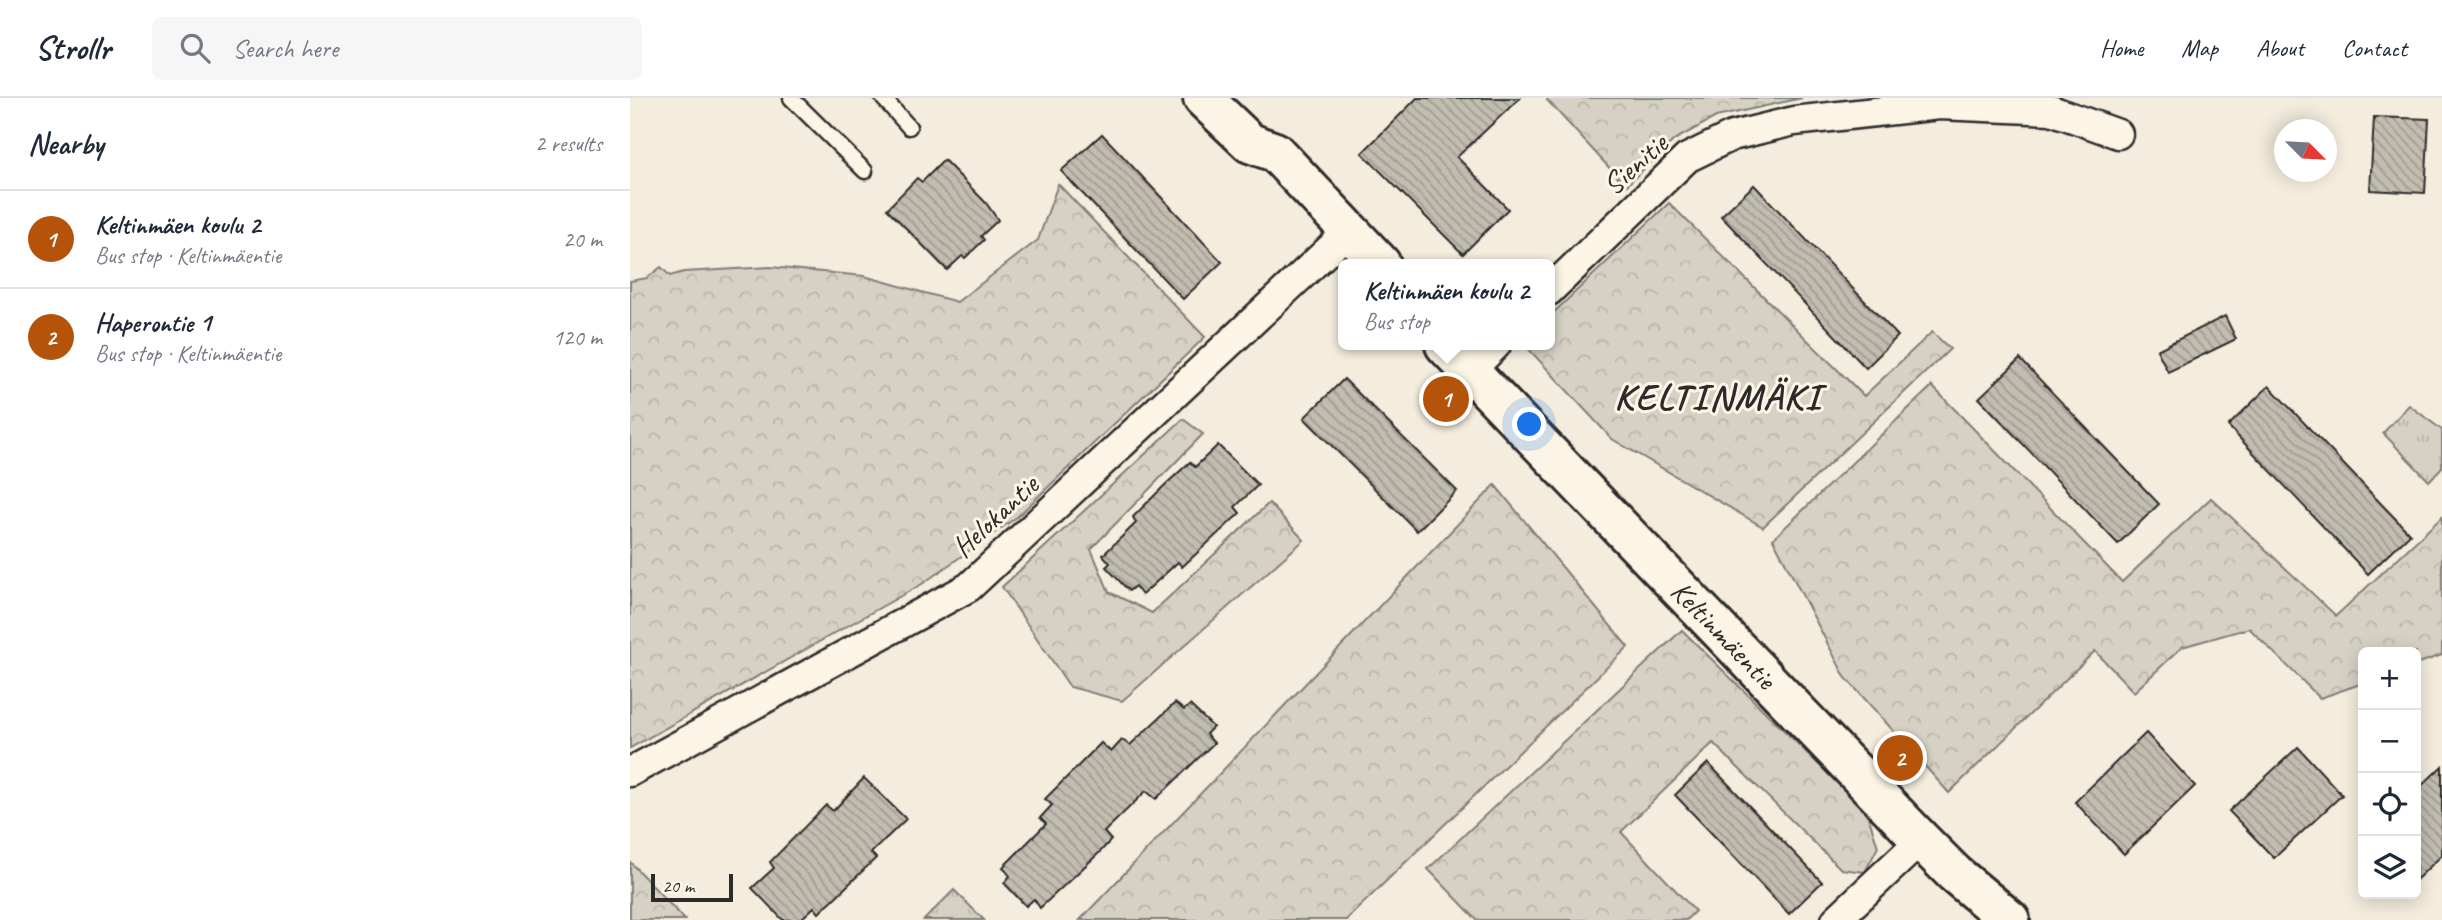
<!DOCTYPE html>
<html lang="en">
<head>
<meta charset="utf-8">
<style>
  :root { --surface:#fff; --page:#f6f6f7; --text:#1f2937; --muted:#747a83; --line:#e0e1e3; --accent:#b45309 }
  body { margin:0; font-family:Caveat,sans-serif; background:var(--page); color:var(--text) }
  .controls { position:absolute; right:21px; bottom:21px; display:grid; overflow:hidden; border-radius:10px; box-shadow:0 4px 18px #0003 }
  .controls button { width:63px; height:63px; display:grid; place-items:center; padding:0; border:0; border-bottom:2px solid var(--line); background:var(--surface); color:var(--text); font:35px sans-serif }
  .compass { position:absolute; left:1644px; top:21px; width:63px; height:63px; border-radius:50%; background:var(--surface); box-shadow:0 4px 18px #0003; rotate:114deg }
  .scale { position:absolute; left:21px; bottom:18px; width:82px; box-sizing:border-box; padding-left:7px; border:4px solid #2b2b2b; border-top:0; font-size:19px; line-height:24px; white-space:nowrap; color:#2b2b2b; -webkit-text-stroke:5px #fcf5e5; paint-order:stroke }
  .you { position:absolute; left:900px; top:327px; width:24px; height:24px; margin:-18px; border:5px solid #fff; border-radius:50%; background:#1a73e8; box-shadow:0 0 0 10px #1a73e833 }
  .badge { display:grid; place-items:center; width:46px; height:46px; border-radius:50%; background:var(--accent); color:#fff; font-size:23px; font-weight:700 }
  .pin { position:absolute; translate:-50% -50%; border:4px solid #fff; box-shadow:0 2px 7px #0006 }
  .popup { position:absolute; left:708px; top:161px; width:217px; height:91px; box-sizing:border-box; display:grid; place-content:center; border-radius:10px; background:var(--surface); filter:drop-shadow(0 2px 5px #0005); font-size:23px; white-space:nowrap; color:var(--muted) }
  .popup b { font-size:26px; color:var(--text) }
  .popup::after { content:''; position:absolute; left:50%; top:100%; margin-left:-14px; border:14px solid transparent; border-top-color:var(--surface) }
  .list { margin:0; padding:0; list-style:none }
  h2 { display:flex; justify-content:space-between; align-items:center; height:91px; margin:0; padding:0 28px; font-size:30px }
  h2 small { font-size:23px; font-weight:400; color:var(--muted) }
  .list li { display:grid; grid-template-columns:46px 1fr auto; gap:21px; align-items:center; box-sizing:border-box; height:98px; padding:0 28px; border-top:2px solid var(--line) }
  .list b { display:block; font-size:26px; white-space:nowrap }
  .list p { margin:0; font-size:23px; white-space:nowrap; color:var(--muted) }
  .list em { font-size:23px; font-style:normal; color:var(--muted) }
  .icon { flex:none; width:38px; height:38px; fill:none; stroke:currentColor; stroke-width:2; stroke-linecap:round; stroke-linejoin:round }
  .map { position:relative; flex:none; width:1812px; height:822px; overflow:hidden }
  header { display:flex; align-items:center; gap:42px; box-sizing:border-box; height:98px; padding:0 35px; background:var(--surface); border-bottom:2px solid var(--line) }
  header strong { font-size:33px }
  nav { display:flex; gap:38px; margin-inline-start:auto; font-size:24px }
  .search { width:490px; height:63px; background:var(--page); display:flex; align-items:center; gap:18px; box-sizing:border-box; padding:0 24px; border-radius:10px; color:var(--muted); font-size:26px }
  main { display:flex }
  aside { flex:1; background:var(--surface) }
  .map>svg:first-child { display:block }
  .grass { fill:url(#grass-tufts); stroke:#807e78; stroke-width:2 }
  .forest { fill:url(#forest-crowns); stroke:#807e78; stroke-width:2 }
  .building { fill:url(#building-back-hatch); stroke:#2b2b2b; stroke-width:2 }
  .lines { fill:none; stroke-linecap:round; stroke-linejoin:round }
  .service-casing { stroke:#2b2b2b; stroke-width:19 }
  .minor-casing { stroke:#2b2b2b; stroke-width:33 }
  .secondary-casing { stroke:#2b2b2b; stroke-width:44 }
  .service { stroke:#fcf5e5; stroke-width:14 }
  .minor { stroke:#fcf5e5; stroke-width:28 }
  .secondary { stroke:#fcf5e5; stroke-width:38 }
  .labels { text-anchor:middle; dominant-baseline:central; stroke-width:6; stroke-linejoin:round; paint-order:stroke }
  .street-label { font-size:30px; fill:#2b2b2b; stroke:#fcf5e5 }
  .district-label { font-size:37px; font-weight:bold; letter-spacing:2px; fill:#2b2b2b; stroke:#fcf5e5 }
</style>
</head>
<body>
<header>
<strong>Strollr</strong>
<div class="search"><svg class="icon" aria-label="search" viewBox="0 0 24 24"><circle cx="10" cy="10" r="6"/><path d="M15 15l6 6"/></svg>Search here</div>
<nav><a>Home</a><a>Map</a><a>About</a><a>Contact</a></nav>
</header>
<main>
<aside>
<h2>Nearby<small>2 results</small></h2>
<ul class="list">
<li><span class="badge">1</span><div><b>Keltinmäen koulu 2</b><p>Bus stop · Keltinmäentie</p></div><em>20 m</em></li>
<li><span class="badge">2</span><div><b>Haperontie 1</b><p>Bus stop · Keltinmäentie</p></div><em>120 m</em></li>
</ul>
</aside>
<div class="map">
<svg width="1812" height="822" viewBox="0 0 1812 822">
  <defs>
    <pattern id="grass-tufts" width="24" height="20" patternUnits="userSpaceOnUse" patternTransform="scale(1.75)"><rect width="24" height="20" fill="#d6d1c4"/><path d="M3 7l-1-3M5 7V3M7 7l1-3M15 17l-1-3M17 17v-4M19 17l1-3" fill="none" stroke="#b8b4a9"/></pattern>
    <pattern id="forest-crowns" width="20" height="18" patternUnits="userSpaceOnUse" patternTransform="scale(1.75)"><rect width="20" height="18" fill="#d6d1c4"/><path d="M2 6a3 3 0 1 1 6 0M12 15a3 3 0 1 1 6 0" fill="none" stroke="#b8b4a9"/></pattern>
    <pattern id="building-back-hatch" width="6" height="6" patternUnits="userSpaceOnUse" patternTransform="scale(1.75)"><rect width="6" height="6" fill="#c2bdb1"/><path d="M-1 5l2 2M0 0l6 6M5-1l2 2" fill="none" stroke="#9e9a90"/></pattern>
  </defs>
  <rect width="100%" height="100%" fill="#f4edde"/>
  <filter id="ink" filterUnits="userSpaceOnUse"><feTurbulence type="fractalNoise" baseFrequency=".0143" numOctaves="2"/><feDisplacementMap in="SourceGraphic" scale="14" xChannelSelector="R" yChannelSelector="G"/><feConvolveMatrix kernelMatrix="1 2 1 2 8 2 1 2 1" color-interpolation-filters="sRGB"/></filter>
  <g filter="url(#ink)">
    <g class="grass">
      <polygon points="1779,307 1812,332 1812,369 1799,383 1753,335"/>
      <polygon points="324,792 354,822 294,822"/>
    </g>
    <g class="forest">
      <polygon points="918,0 1172,0 1086,19 1044,42 996,88 917,2"/>
      <polygon points="428,86 575,239 387,419 292,486 0,650 0,183 17,180 31,169 40,178 54,174 140,169 234,178 327,204 408,142"/>
      <polygon points="1039,105 1234,298 1302,234 1320,251 1133,429 982,341 895,247 919,247 919,219"/>
      <polygon points="1302,288 1492,484 1581,400 1706,518 1812,419 1812,557 1786,566 1786,554 1733,554 1733,585 1690,600 1619,530 1552,549 1504,594 1465,553 1319,695 1215,579 1143,441"/>
      <polygon points="553,321 573,336 461,451 479,494 522,515 639,405 674,442 492,603 440,589 372,489"/>
      <polygon points="865,387 998,549 716,822 450,822"/>
      <polygon points="1052,532 1237,714 1248,749 1235,774 1211,771 1083,645 991,734 1065,813 1056,822 847,822 798,771"/>
      <polygon points="0,764 55,822 0,822"/>
    </g>
    <g class="building">
      <polygon points="787,0 890,0 827,59 878,111 833,156 732,55"/>
      <polygon points="1744,19 1799,21 1795,95 1740,92"/>
      <polygon points="472,36 592,164 553,201 431,73"/>
      <polygon points="314,62 356,105 368,122 351,138 354,142 335,160 332,158 317,172 257,111 287,80 292,84"/>
      <polygon points="1124,87 1268,238 1236,270 1091,118"/>
      <polygon points="1595,218 1606,241 1538,274 1527,252"/>
      <polygon points="1390,261 1529,406 1488,446 1349,300"/>
      <polygon points="714,281 827,393 787,433 674,320"/>
      <polygon points="1639,288 1780,436 1738,476 1598,328"/>
      <polygon points="588,347 628,387 605,409 610,415 552,469 548,464 512,497 505,488 499,493 476,469 480,465 473,457 506,425 503,419 535,387 560,364 565,369"/>
      <polygon points="545,605 554,612 560,607 583,629 576,636 584,645 526,701 516,693 474,734 481,742 470,754 410,810 404,801 396,808 374,785 380,778 373,769 416,726 410,720 422,707 415,701 471,645 481,654 492,642 500,647"/>
      <polygon points="1516,635 1565,688 1494,756 1445,704"/>
      <polygon points="1668,649 1712,697 1644,760 1599,713"/>
      <polygon points="1078,665 1192,784 1159,816 1045,697"/>
      <polygon points="1812,668 1812,757 1786,782 1786,693"/>
      <polygon points="234,680 276,721 241,755 246,760 189,815 184,809 170,822 153,822 122,790 144,770 140,764 196,707 203,713"/>
    </g>
    <g class="lines">
      <defs>
        <g id="service">
          <polyline points="161,0 235,73"/>
          <polyline points="253,0 279,29"/>
        </g>
        <g id="minor">
          <polyline points="919,193 1057,60 1102,38 1164,23 1309,7 1421,12 1488,36"/>
          <polyline points="841,272 866,247"/>
          <polyline points="0,674 339,489 720,132"/>
          <polyline points="1206,822 1291,742"/>
        </g>
        <g id="secondary">
          <polyline points="573,0 620,45 645,54 751,166"/>
          <path id="s1" d="M815,247l476,495 34,34 55,46"/>
        </g>
      </defs>
      <use href="#service" class="service-casing"/>
      <use href="#minor" class="minor-casing"/>
      <use href="#secondary" class="secondary-casing"/>
      <use href="#service" class="service"/>
      <use href="#minor" class="minor"/>
      <use href="#secondary" class="secondary"/>
    </g>
  </g>
  <g class="labels">
    <g class="street-label">
      <text transform="translate(1005 66) rotate(-42)">Sienitie</text>
      <text transform="translate(365 418) rotate(-43)">Helokantie</text>
      <text stroke="none"><textPath href="#s1" startOffset="402">Keltinmäentie</textPath></text>
    </g>
    <g class="district-label">
      <text x="1088" y="298">KELTINMÄKI</text>
    </g>
  </g>
</svg>
<div class="controls">
<button>+</button>
<button>−</button>
<button><svg class="icon" aria-label="locate" viewBox="0 0 24 24"><circle cx="12" cy="12" r="6"/><path d="M12 2v4M12 18v4M2 12h4M18 12h4"/></svg></button>
<button><svg class="icon" aria-label="layers" viewBox="0 0 24 24"><path d="M12 4l9 5-9 5-9-5zM3 14l9 5 9-5"/></svg></button>
</div>
<svg class="compass" viewBox="-18 -18 36 36"><path d="M0-13l5 13h-10z" fill="#e53935"/><path d="M0 13l5-13h-10z" fill="#747a83"/></svg>
<div class="scale">20 m</div>
<div class="you"></div>
<div class="pin badge" style="left:816px;top:301px">1</div>
<div class="popup"><b>Keltinmäen koulu 2</b>Bus stop</div>
<div class="pin badge" style="left:1270px;top:660px">2</div>
</div>
</main>
</body>
</html>
